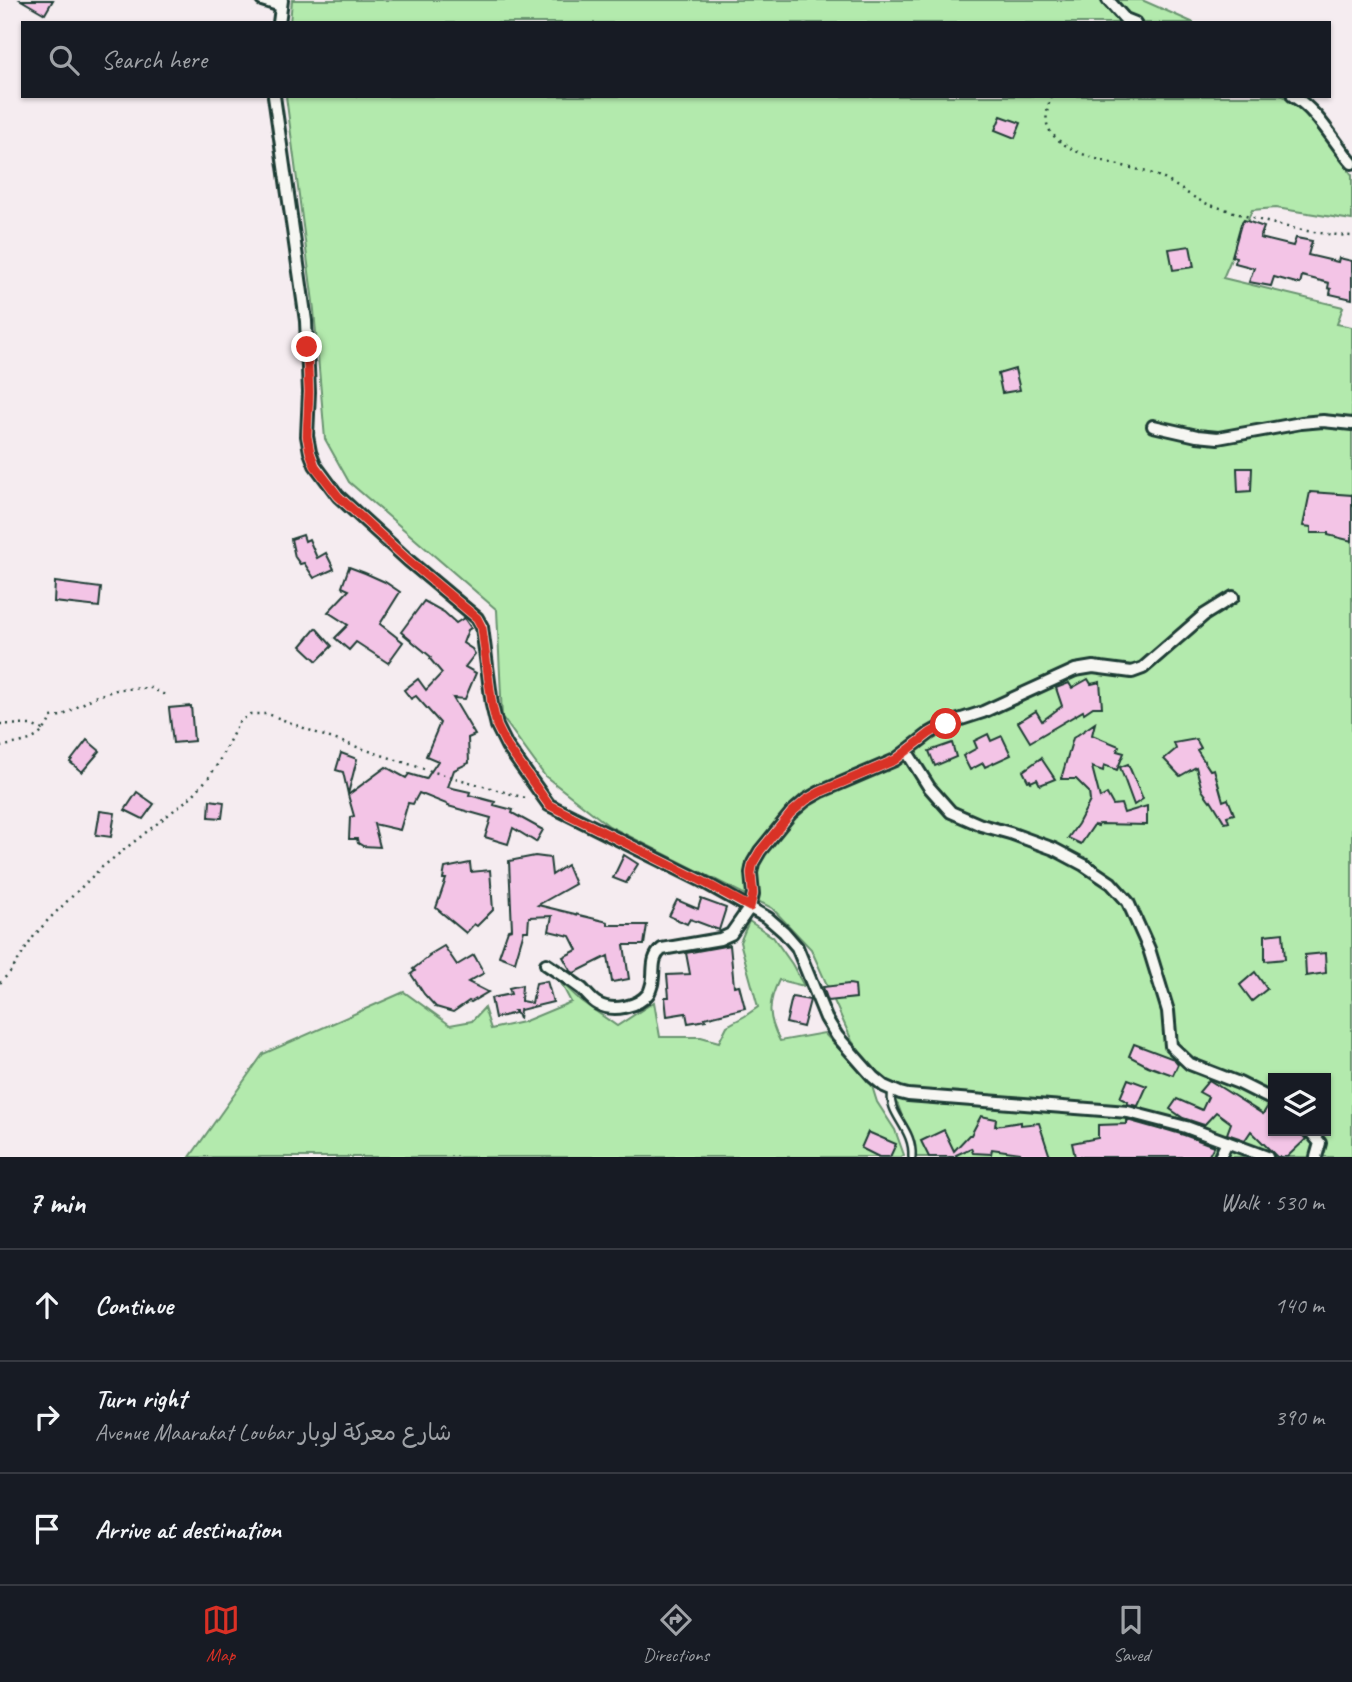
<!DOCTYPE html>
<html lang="en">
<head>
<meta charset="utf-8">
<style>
  :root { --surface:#171b24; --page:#20242c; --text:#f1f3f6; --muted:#9ea1a6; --line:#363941; --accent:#d93025 }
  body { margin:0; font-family:Caveat,"Playpen Sans Arabic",sans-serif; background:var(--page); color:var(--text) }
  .controls { position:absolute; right:21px; bottom:21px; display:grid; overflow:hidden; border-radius:0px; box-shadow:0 2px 5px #0004 }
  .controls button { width:63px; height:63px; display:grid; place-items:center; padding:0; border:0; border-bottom:2px solid var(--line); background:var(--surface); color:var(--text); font:35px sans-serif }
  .stop { position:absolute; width:21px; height:21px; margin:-16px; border:5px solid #d93025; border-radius:50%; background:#fff }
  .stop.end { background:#d93025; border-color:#fff; box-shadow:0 2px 7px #0008 }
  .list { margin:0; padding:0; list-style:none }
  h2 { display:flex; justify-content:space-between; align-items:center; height:91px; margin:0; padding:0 28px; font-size:30px }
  h2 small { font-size:23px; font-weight:400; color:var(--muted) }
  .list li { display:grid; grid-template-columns:46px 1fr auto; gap:21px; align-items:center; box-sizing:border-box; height:112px; padding:0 28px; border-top:2px solid var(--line) }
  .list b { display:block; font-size:26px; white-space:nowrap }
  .list p { margin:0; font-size:23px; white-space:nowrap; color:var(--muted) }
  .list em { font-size:23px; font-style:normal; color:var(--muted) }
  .icon { flex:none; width:38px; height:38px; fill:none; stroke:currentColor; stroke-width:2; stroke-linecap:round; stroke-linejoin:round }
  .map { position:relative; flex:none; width:1352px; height:1157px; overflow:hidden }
  .search { position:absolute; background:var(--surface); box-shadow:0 2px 5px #0004; left:21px; right:21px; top:21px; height:77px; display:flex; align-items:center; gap:18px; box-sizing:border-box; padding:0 24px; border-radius:0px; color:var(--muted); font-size:26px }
  .sheet { height:427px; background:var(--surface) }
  nav { display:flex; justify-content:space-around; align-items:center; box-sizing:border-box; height:98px; border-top:2px solid var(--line); background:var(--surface); font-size:19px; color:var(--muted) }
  nav a { display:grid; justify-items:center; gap:4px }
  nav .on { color:var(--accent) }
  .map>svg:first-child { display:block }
  .green { fill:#b3eaad; stroke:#699470; stroke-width:2; fill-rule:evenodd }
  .building { fill:#f3c4e6; stroke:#1f3d34; stroke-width:2 }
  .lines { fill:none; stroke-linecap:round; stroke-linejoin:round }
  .lane-casing { stroke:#1f3d34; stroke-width:10 }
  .street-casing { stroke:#1f3d34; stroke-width:16 }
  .path { stroke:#1f3d34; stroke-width:2.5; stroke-dasharray:2 5; stroke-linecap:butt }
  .lane { stroke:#f6f6f2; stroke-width:5 }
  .street { stroke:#f6f6f2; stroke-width:10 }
  .route { stroke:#d93025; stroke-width:9 }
</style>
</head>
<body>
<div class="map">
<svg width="1352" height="1157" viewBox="0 0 1352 1157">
  <rect width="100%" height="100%" fill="#f5ecf0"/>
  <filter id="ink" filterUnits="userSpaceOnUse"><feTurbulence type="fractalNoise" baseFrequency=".0143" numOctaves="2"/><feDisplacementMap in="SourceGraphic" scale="14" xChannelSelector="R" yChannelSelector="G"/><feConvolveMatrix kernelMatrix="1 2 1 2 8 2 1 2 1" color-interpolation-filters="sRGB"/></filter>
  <g filter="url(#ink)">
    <g class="green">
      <polygon points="292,0 1142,0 1194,23 290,23"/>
      <path d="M286,96h997l18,9 51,70v45l-76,-12 -24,2 -29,68 120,29 -6,17 15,3v830h-435l-19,-52 -46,-64 -41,-92 -39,-41 -163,-82 -64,-50 -43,-59 -5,-107 -148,-128 -24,-43 -11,-129zM1273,1078h53v53h-53z"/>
      <path d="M749,921l24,16 19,27 12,22 -25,-6c-12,24 -11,38 1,61l44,-8 47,50 6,19 18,28 9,25 -3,2h-711l73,-103 141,-62 46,33 22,-4 12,-13 7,21 32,-7 48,-20 -11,-21 21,20 36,25 37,-24 6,35h41l18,5 8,-16 18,-10 13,-9 -18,-65z"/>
    </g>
    <g class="building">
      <polygon points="21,0 53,0 45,14"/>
      <polygon points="1001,116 1021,123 1015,138 995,130"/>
      <polygon points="1244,220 1264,227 1260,238 1293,246 1296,238 1312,241 1308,255 1338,262 1339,258 1352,261 1352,299 1330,294 1331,289 1328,288 1329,283 1302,276 1300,284 1274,277 1271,286 1249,282 1254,268 1235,263 1236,257 1232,256 1241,224"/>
      <polygon points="1190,246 1194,267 1173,270 1169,249"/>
      <polygon points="1015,369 1020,390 1002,393 998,374"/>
      <polygon points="1237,468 1252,468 1251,491 1238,492"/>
      <polygon points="1310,492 1352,495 1352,541 1328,535 1328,533 1311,533 1311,527 1303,526"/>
      <polygon points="303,535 305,541 309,539 317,558 326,553 334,569 314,578 304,563 300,564 295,557 291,539"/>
      <polygon points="349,567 365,573 385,582 400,592 380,624 403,642 388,663 356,642 349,650 335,638 348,625 328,612 349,590 342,587"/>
      <polygon points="55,582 101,588 99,607 54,602"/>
      <polygon points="424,601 444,612 456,623 464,618 471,628 468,630 463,643 472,649 475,654 465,667 476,673 465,699 453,698 475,735 468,738 469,763 454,770 448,787 470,792 469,795 495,802 494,805 513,810 512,813 543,830 536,842 513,828 508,844 485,837 491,818 448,806 449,805 419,793 413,804 408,803 400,830 374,824 380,847 363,846 358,843 357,839 349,839 350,817 354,816 348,795 386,767 406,778 409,774 426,779 438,761 426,756 440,723 416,696 411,699 404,690 418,679 426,690 442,673 430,659 431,657 401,632"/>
      <polygon points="316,628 332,646 317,661 301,646"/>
      <polygon points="1088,679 1091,684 1100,682 1102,707 1093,707 1084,713 1083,711 1030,742 1018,722 1036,711 1042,721 1062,706 1056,688 1069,683 1072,688"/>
      <polygon points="191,706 194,741 173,743 169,708"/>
      <polygon points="1095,723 1092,735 1119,746 1117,751 1124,753 1117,770 1104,765 1103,771 1092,767 1100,798 1107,794 1113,805 1121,804 1124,813 1147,806 1147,825 1099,824 1098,826 1094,825 1081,844 1068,838 1078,824 1090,801 1089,792 1076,779 1061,779 1073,738"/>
      <polygon points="988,734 991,741 1002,736 1011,755 985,767 983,763 970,770 963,756 977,748 974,741"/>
      <polygon points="1196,739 1201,748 1197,750 1210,770 1214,769 1223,801 1228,799 1234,814 1227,816 1229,822 1225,823 1211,800 1210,801 1202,790 1196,767 1180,776 1164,759 1176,749 1174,743"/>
      <polygon points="87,740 100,751 82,772 70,762"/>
      <polygon points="952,743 956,757 935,766 929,751"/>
      <polygon points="341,753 357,759 348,794 343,772 336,770"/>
      <polygon points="1041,758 1055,779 1040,785 1037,779 1031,782 1030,780 1028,781 1023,771"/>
      <polygon points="1128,764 1143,799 1134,805 1120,767"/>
      <polygon points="137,792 154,804 143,819 125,810"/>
      <polygon points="210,800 224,802 222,818 209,817"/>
      <polygon points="100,811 115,813 111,837 96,835"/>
      <polygon points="624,855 638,864 626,883 613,878"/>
      <polygon points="535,856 550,858 552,875 567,865 575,884 538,905 608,922 608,925 647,925 644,945 624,945 629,979 612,982 608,956 574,973 571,971 563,957 577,950 570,936 549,931 552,916 529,917 528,931 524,931 515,962 499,956 508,930 512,929 509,861"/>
      <polygon points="470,863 471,872 490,870 493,910 477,926 474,924 466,933 436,908 446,879 443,879 445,868"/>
      <polygon points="701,899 726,908 719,930 690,919 687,924 669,916 677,900 698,909"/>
      <polygon points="1283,933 1285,959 1265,961 1265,935"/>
      <polygon points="730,945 734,986 739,985 745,1008 705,1018 706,1020 688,1023 686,1013 667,1016 665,997 669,997 667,975 690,974 686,953"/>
      <polygon points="444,946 457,965 474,955 484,973 468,982 488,992 471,1002 469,1001 453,1012 436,1007 424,994 411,974 415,971 413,969 430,956 429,955"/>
      <polygon points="1325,953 1326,973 1306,976 1305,955"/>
      <polygon points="1255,972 1267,989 1252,1001 1240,985"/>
      <polygon points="547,981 553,1002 520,1010 519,1019 516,1011 514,1011 515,1013 495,1018 491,998 511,994 509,988 522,985 521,1001 532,1003 536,983"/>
      <polygon points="849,984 855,985 856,998 828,1001 823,987"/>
      <polygon points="792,997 810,1000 803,1027 786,1023"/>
      <polygon points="1134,1044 1174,1059 1178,1064 1173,1075 1148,1066 1129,1056"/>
      <polygon points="1128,1079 1147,1086 1138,1106 1127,1104 1128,1102 1120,1098"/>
      <polygon points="1209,1080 1263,1114 1268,1106 1273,1108 1273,1131 1298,1131 1306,1139 1287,1157 1277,1157 1251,1131 1245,1140 1227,1134 1231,1123 1216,1112 1204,1125 1183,1118 1170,1109 1177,1099 1202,1110 1208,1097 1199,1092"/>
      <polygon points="981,1116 996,1119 995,1126 1021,1122 1021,1125 1039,1123 1050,1157 1023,1157 1020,1153 992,1149 991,1154 973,1153 971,1148 956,1155 957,1157 929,1157 921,1141 944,1130 954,1151 969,1135 971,1135"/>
      <polygon points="1127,1120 1162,1130 1164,1129 1184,1135 1214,1146 1208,1157 1075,1157 1072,1143 1098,1138 1098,1125 1127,1124"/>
      <polygon points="868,1132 896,1144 890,1157 879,1157 861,1148"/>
    </g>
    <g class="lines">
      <defs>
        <path id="lane" d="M892,1090c-6,25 22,37 20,67"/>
        <g id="street">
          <polyline points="262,0 281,6"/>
          <polyline points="1108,0 1125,19 1135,23"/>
          <polyline points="279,23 282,0"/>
          <polyline points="274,96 306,321 309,392 307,436 310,452 315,465 338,496 409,561 477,618 482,627 492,705 497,726 507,746 549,805 700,880 768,918 784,932 797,947 826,1018 837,1036 873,1077 884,1086 900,1093 908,1095 1128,1112 1186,1127 1267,1157"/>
          <path d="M1293,96c25,15 40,45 59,67"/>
          <polyline points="1153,426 1197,436 1218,438 1301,423 1323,421 1352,424"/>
          <polyline points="907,752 929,787 951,812 981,825 1010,833 1054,849 1084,865 1111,883 1128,902 1149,949 1168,1011 1171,1046 1190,1064 1239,1083 1273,1100"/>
          <path d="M546,964c12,8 24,16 36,25 5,5 10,12 16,15 15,8 40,3 50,-10 2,-2 3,-7 4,-10 3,-13 -2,-26 10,-35l58,-10 11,-5 19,-27 3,-13 -2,-21 2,-10 7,-12 31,-38 15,-13 14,-8 75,-32 35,-27 16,-9 37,-12 92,-42 18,-3 39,5 11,-4 61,-53 29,-18"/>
          <polyline points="1310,1131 1320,1143 1316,1157"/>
          <polyline points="1220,1157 1227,1142"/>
        </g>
      </defs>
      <use href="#lane" class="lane-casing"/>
      <use href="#street" class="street-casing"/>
      <g class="path">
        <path d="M1051,96c-4,15 -9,28 3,40 23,24 69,28 99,38 19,7 34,21 52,29 10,4 21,6 31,10 38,12 76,21 116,23"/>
        <polyline points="0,724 30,725 46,731"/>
        <path d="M0,747c24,-6 41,-4 51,-30l11,-1 32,-19 25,-8 32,-1 14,7"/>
        <polyline points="0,983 12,970 34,936 48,920 101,868 192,796 209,777 217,765 239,722 250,714 268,714 327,737 427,770 529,799"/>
      </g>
      <use href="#lane" class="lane"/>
      <use href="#street" class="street"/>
    </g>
  </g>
  <g class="lines" filter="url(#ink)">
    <polyline class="route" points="307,347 309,392 307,436 310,452 315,466 338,496 409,561 477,618 482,628 492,705 497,726 507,746 549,805 700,880 750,907 753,894 751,873 753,863 760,851 791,813 806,800 820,792 895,760 930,733 946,724"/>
  </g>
</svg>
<div class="controls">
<button><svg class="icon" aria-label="layers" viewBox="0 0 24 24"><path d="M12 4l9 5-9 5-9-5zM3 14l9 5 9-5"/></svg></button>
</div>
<div class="stop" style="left:946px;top:724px"></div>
<div class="stop end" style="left:307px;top:347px"></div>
<div class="search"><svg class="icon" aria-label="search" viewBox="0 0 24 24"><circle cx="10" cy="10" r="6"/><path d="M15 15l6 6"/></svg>Search here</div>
</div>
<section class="sheet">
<h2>7 min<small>Walk · 530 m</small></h2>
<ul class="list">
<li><svg class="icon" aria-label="ahead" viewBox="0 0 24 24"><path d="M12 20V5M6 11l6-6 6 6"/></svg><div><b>Continue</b></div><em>140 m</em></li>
<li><svg class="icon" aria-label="right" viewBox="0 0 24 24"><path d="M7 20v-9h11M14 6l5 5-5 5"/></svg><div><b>Turn right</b><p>Avenue Maarakat Loubar شارع معركة لوبار</p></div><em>390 m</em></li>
<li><svg class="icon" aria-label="arrive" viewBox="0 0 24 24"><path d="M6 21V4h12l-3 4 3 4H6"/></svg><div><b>Arrive at destination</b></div></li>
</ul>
</section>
<nav>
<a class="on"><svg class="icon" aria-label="map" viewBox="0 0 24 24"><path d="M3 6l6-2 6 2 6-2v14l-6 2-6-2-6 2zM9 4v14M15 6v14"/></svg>Map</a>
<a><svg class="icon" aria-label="directions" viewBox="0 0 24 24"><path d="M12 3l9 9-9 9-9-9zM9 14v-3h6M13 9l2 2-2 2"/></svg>Directions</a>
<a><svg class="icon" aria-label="saved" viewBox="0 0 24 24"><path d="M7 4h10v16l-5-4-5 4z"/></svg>Saved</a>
</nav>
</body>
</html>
